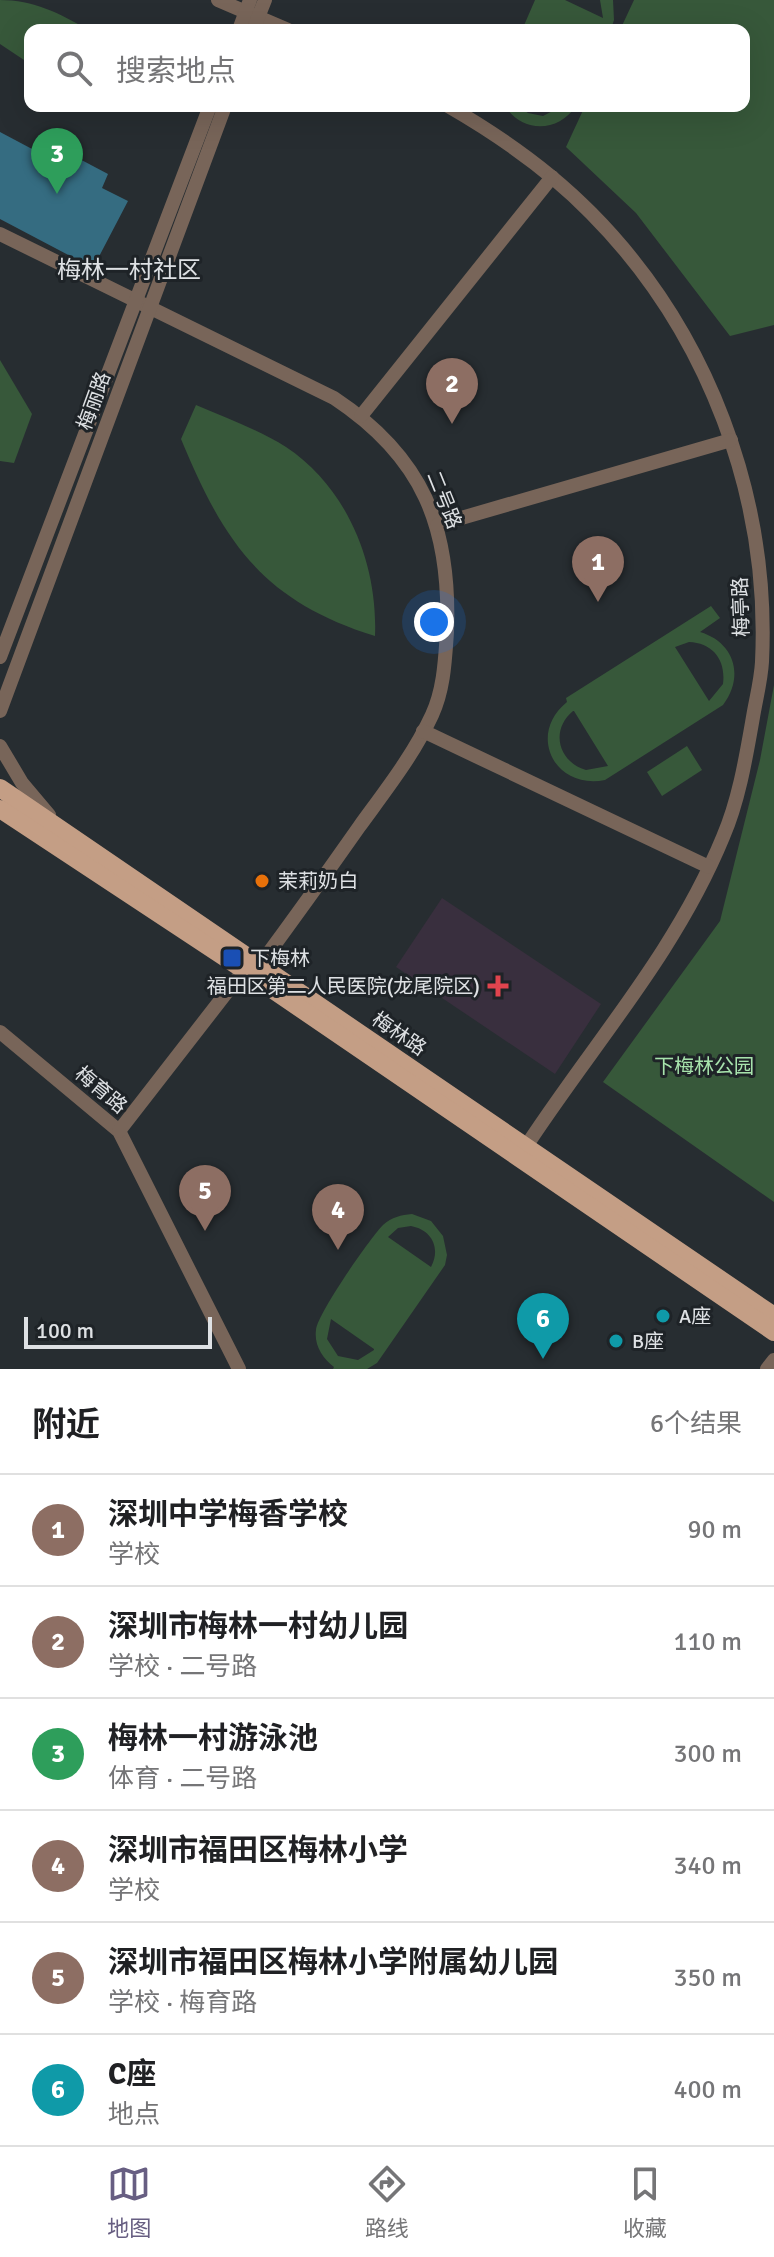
<!DOCTYPE html>
<html lang="zh">
<head>
<meta charset="utf-8">
<style>
  :root { --surface:#fff; --page:#f2f2f2; --text:#202124; --muted:#757577; --line:#e0e0e0; --accent:#675e82 }
  body { margin:0; font-family:Signika,"Noto Sans SC",sans-serif; background:var(--page); color:var(--text) }
  .scale { position:absolute; left:24px; bottom:20px; width:188px; box-sizing:border-box; padding-left:8px; border:4px solid #dee1e4; border-top:0; font-size:22px; line-height:28px; white-space:nowrap; color:#dee1e4; -webkit-text-stroke:6px #1e2327; paint-order:stroke }
  .you { position:absolute; left:434px; top:622px; width:28px; height:28px; margin:-20px; border:6px solid #fff; border-radius:50%; background:#1a73e8; box-shadow:0 0 0 12px #1a73e833 }
  .badge { display:grid; place-items:center; width:52px; height:52px; border-radius:50%; background:var(--accent); color:#fff; font-size:26px; font-weight:700 }
  .pin { position:absolute; translate:-50% -66px; filter:drop-shadow(0 2px 4px #0008) }
  .pin::after { content:''; position:absolute; top:42px; width:28px; height:24px; background:inherit; clip-path:polygon(0 0,100% 0,50% 100%) }
  .list { margin:0; padding:0; list-style:none }
  h2 { display:flex; justify-content:space-between; align-items:center; height:104px; margin:0; padding:0 32px; font-size:34px }
  h2 small { font-size:26px; font-weight:400; color:var(--muted) }
  .list li { display:grid; grid-template-columns:52px 1fr auto; gap:24px; align-items:center; box-sizing:border-box; height:112px; padding:0 32px; border-top:2px solid var(--line) }
  .list b { display:block; font-size:30px; white-space:nowrap }
  .list p { margin:0; font-size:26px; white-space:nowrap; color:var(--muted) }
  .list em { font-size:26px; font-style:normal; color:var(--muted) }
  .icon { flex:none; width:44px; height:44px; fill:none; stroke:currentColor; stroke-width:2; stroke-linecap:round; stroke-linejoin:round }
  .map { position:relative; flex:none; width:774px; height:1369px; overflow:hidden }
  .search { position:absolute; background:var(--surface); box-shadow:0 8px 32px #0002; left:24px; right:24px; top:24px; height:88px; display:flex; align-items:center; gap:20px; box-sizing:border-box; padding:0 28px; border-radius:16px; color:var(--muted); font-size:30px }
  .sheet { height:776px; background:var(--surface) }
  nav { display:flex; justify-content:space-around; align-items:center; box-sizing:border-box; height:112px; border-top:2px solid var(--line); background:var(--surface); font-size:22px; color:var(--muted) }
  nav a { display:grid; justify-items:center; gap:4px }
  nav .on { color:var(--accent) }
  .map>svg:first-child { display:block }
  .medical { fill:#392f3e }
  .green { fill:#37583a; fill-rule:evenodd }
  .water { fill:#356c81 }
  .lines { fill:none; stroke-linecap:round; stroke-linejoin:round }
  .minor { stroke:#786559; stroke-width:14 }
  .major { stroke:#c49e85; stroke-width:18 }
  .food-dot { fill:#e8710a; stroke:#1e2327; stroke-width:3 }
  .transit-dot { fill:#1a4fb4; stroke:#1e2327; stroke-width:3 }
  .health-dot { fill:#e0444e; stroke:#1e2327; stroke-width:3 }
  .culture-dot { fill:#0f9aa8; stroke:#1e2327; stroke-width:3 }
  .labels { text-anchor:middle; dominant-baseline:central; stroke-width:6; stroke-linejoin:round; paint-order:stroke }
  .street-label { font-size:20px; fill:#dee1e4; stroke:#1e2327 }
  .poi-label { font-size:20px; fill:#dee1e4; stroke:#1e2327; text-anchor:start }
  .park-label { font-size:20px; fill:#a7e3ac; stroke:#1e2327 }
  .quarter-label { font-size:24px; fill:#dee1e4; stroke:#1e2327 }
</style>
</head>
<body>
<div class="map">
<svg width="774" height="1369" viewBox="0 0 774 1369">
  <rect width="100%" height="100%" fill="#272d31"/>
  <polygon class="medical" points="442,898 601,1004 555,1074 396,967"/>
  <g class="green">
    <path d="M0,0c33,0 60,13 88,30h-58v34l-30,-20z"/>
    <polygon points="535,0 565,0 603,18 600,0 613,0 614,20 611,29 522,30"/>
    <polygon points="634,0 774,0 774,325 730,336 636,213 566,147 585,106 744,106 744,30 620,30"/>
    <path d="M505,106h13l10,7 15,3 19,-10h14c-18,27 -54,27 -71,0z"/>
    <polygon points="0,360 32,414 14,463 0,461"/>
    <path d="M196,405c30,13 63,25 90,42 62,41 92,118 89,189 -112,-35 -151,-93 -194,-197z"/>
    <path d="M711,606l9,12 -20,14c34,10 45,44 23,73l-118,75c-51,10 -78,-46 -38,-78l-1,-4zM689,642c24,1 37,18 34,42l-14,17 -34,-54zM573,711h1l34,55 -22,4c-28,-8 -36,-40 -13,-59z"/>
    <polygon points="774,685 774,1202 603,1082 720,921 760,760"/>
    <polygon points="687,746 702,770 662,796 647,772"/>
    <path d="M412,1214l19,7 12,15 4,19 -2,10 -68,98 -10,6h-34l1,-2c-12,-9 -20,-22 -18,-37 1,-16 55,-93 67,-105 9,-8 18,-10 29,-11zM411,1226c21,4 30,22 20,41l-43,-30 10,-9zM331,1319l43,30v1l-16,10 -20,-4 -11,-17z"/>
  </g>
  <polygon class="water" points="0,132 49,158 55,146 108,174 102,188 128,201 93,268 0,219"/>
  <g class="lines">
    <g class="minor">
      <polyline points="218,0 288,30"/>
      <polyline points="239,30 250,0"/>
      <polyline points="253,30 265,0"/>
      <path d="M448,106c52,30 101,64 143,107 117,118 179,284 171,449 -1,18 -6,37 -9,55 -7,40 -14,83 -30,120 -49,119 -133,210 -202,317"/>
      <path d="M0,234l334,164c89,59 117,129 113,234 -2,28 -3,57 -15,83 -19,41 -47,76 -73,112 -33,47 -66,93 -100,139"/>
      <polyline points="361,416 552,177"/>
      <polyline points="437,525 731,440"/>
      <polyline points="0,657 210,106"/>
      <polyline points="0,711 225,106"/>
      <polyline points="423,731 709,867"/>
      <polyline points="0,746 22,783 49,815"/>
      <polyline points="0,1032 119,1131 239,1369"/>
      <polyline points="119,1131 244,970"/>
      <polyline points="767,1369 774,1360"/>
    </g>
    <g class="major">
      <polyline points="0,788 774,1316"/>
      <polyline points="0,809 244,970 774,1332"/>
    </g>
  </g>
  <circle class="food-dot" cx="262" cy="881" r="8"/>
  <rect class="transit-dot" x="222" y="948" width="20" height="20" rx="4"/>
  <path class="health-dot" d="M494 974h8v8h8v8h-8v8h-8v-8h-8v-8h8z"/>
  <g class="culture-dot">
    <circle cx="663" cy="1316" r="8"/>
    <circle cx="616" cy="1341" r="8"/>
  </g>
  <g class="labels">
    <g class="street-label">
      <text transform="translate(94 401) rotate(-70)">梅丽路</text>
      <text transform="translate(444 500) rotate(68)">二号路</text>
      <text transform="translate(741 607) rotate(-92)">梅亭路</text>
      <text transform="translate(399 1034) rotate(34)">梅林路</text>
      <text transform="translate(101 1090) rotate(40)">梅育路</text>
    </g>
    <g class="poi-label">
      <text x="278" y="881">茉莉奶白</text>
      <text x="250" y="958">下梅林</text>
      <text x="480" y="986" text-anchor="end">福田区第二人民医院(龙尾院区)</text>
      <text x="679" y="1316">A座</text>
      <text x="632" y="1341">B座</text>
    </g>
    <g class="park-label">
      <text x="704" y="1066">下梅林公园</text>
    </g>
    <g class="quarter-label">
      <text x="129" y="270">梅林一村社区</text>
    </g>
  </g>
</svg>
<div class="scale">100 m</div>
<div class="you"></div>
<div class="pin badge" style="left:598px;top:602px;background:#8d6e63">1</div>
<div class="pin badge" style="left:452px;top:424px;background:#8d6e63">2</div>
<div class="pin badge" style="left:57px;top:194px;background:#2e9e5b">3</div>
<div class="pin badge" style="left:338px;top:1250px;background:#8d6e63">4</div>
<div class="pin badge" style="left:205px;top:1231px;background:#8d6e63">5</div>
<div class="pin badge" style="left:543px;top:1359px;background:#0f9aa8">6</div>
<div class="search"><svg class="icon" aria-label="search" viewBox="0 0 24 24"><circle cx="10" cy="10" r="6"/><path d="M15 15l6 6"/></svg>搜索地点</div>
</div>
<section class="sheet">
<h2>附近<small>6个结果</small></h2>
<ul class="list">
<li><span class="badge" style="background:#8d6e63">1</span><div><b>深圳中学梅香学校</b><p>学校</p></div><em>90 m</em></li>
<li><span class="badge" style="background:#8d6e63">2</span><div><b>深圳市梅林一村幼儿园</b><p>学校 · 二号路</p></div><em>110 m</em></li>
<li><span class="badge" style="background:#2e9e5b">3</span><div><b>梅林一村游泳池</b><p>体育 · 二号路</p></div><em>300 m</em></li>
<li><span class="badge" style="background:#8d6e63">4</span><div><b>深圳市福田区梅林小学</b><p>学校</p></div><em>340 m</em></li>
<li><span class="badge" style="background:#8d6e63">5</span><div><b>深圳市福田区梅林小学附属幼儿园</b><p>学校 · 梅育路</p></div><em>350 m</em></li>
<li><span class="badge" style="background:#0f9aa8">6</span><div><b>C座</b><p>地点</p></div><em>400 m</em></li>
</ul>
</section>
<nav>
<a class="on"><svg class="icon" aria-label="map" viewBox="0 0 24 24"><path d="M3 6l6-2 6 2 6-2v14l-6 2-6-2-6 2zM9 4v14M15 6v14"/></svg>地图</a>
<a><svg class="icon" aria-label="directions" viewBox="0 0 24 24"><path d="M12 3l9 9-9 9-9-9zM9 14v-3h6M13 9l2 2-2 2"/></svg>路线</a>
<a><svg class="icon" aria-label="saved" viewBox="0 0 24 24"><path d="M7 4h10v16l-5-4-5 4z"/></svg>收藏</a>
</nav>
</body>
</html>
